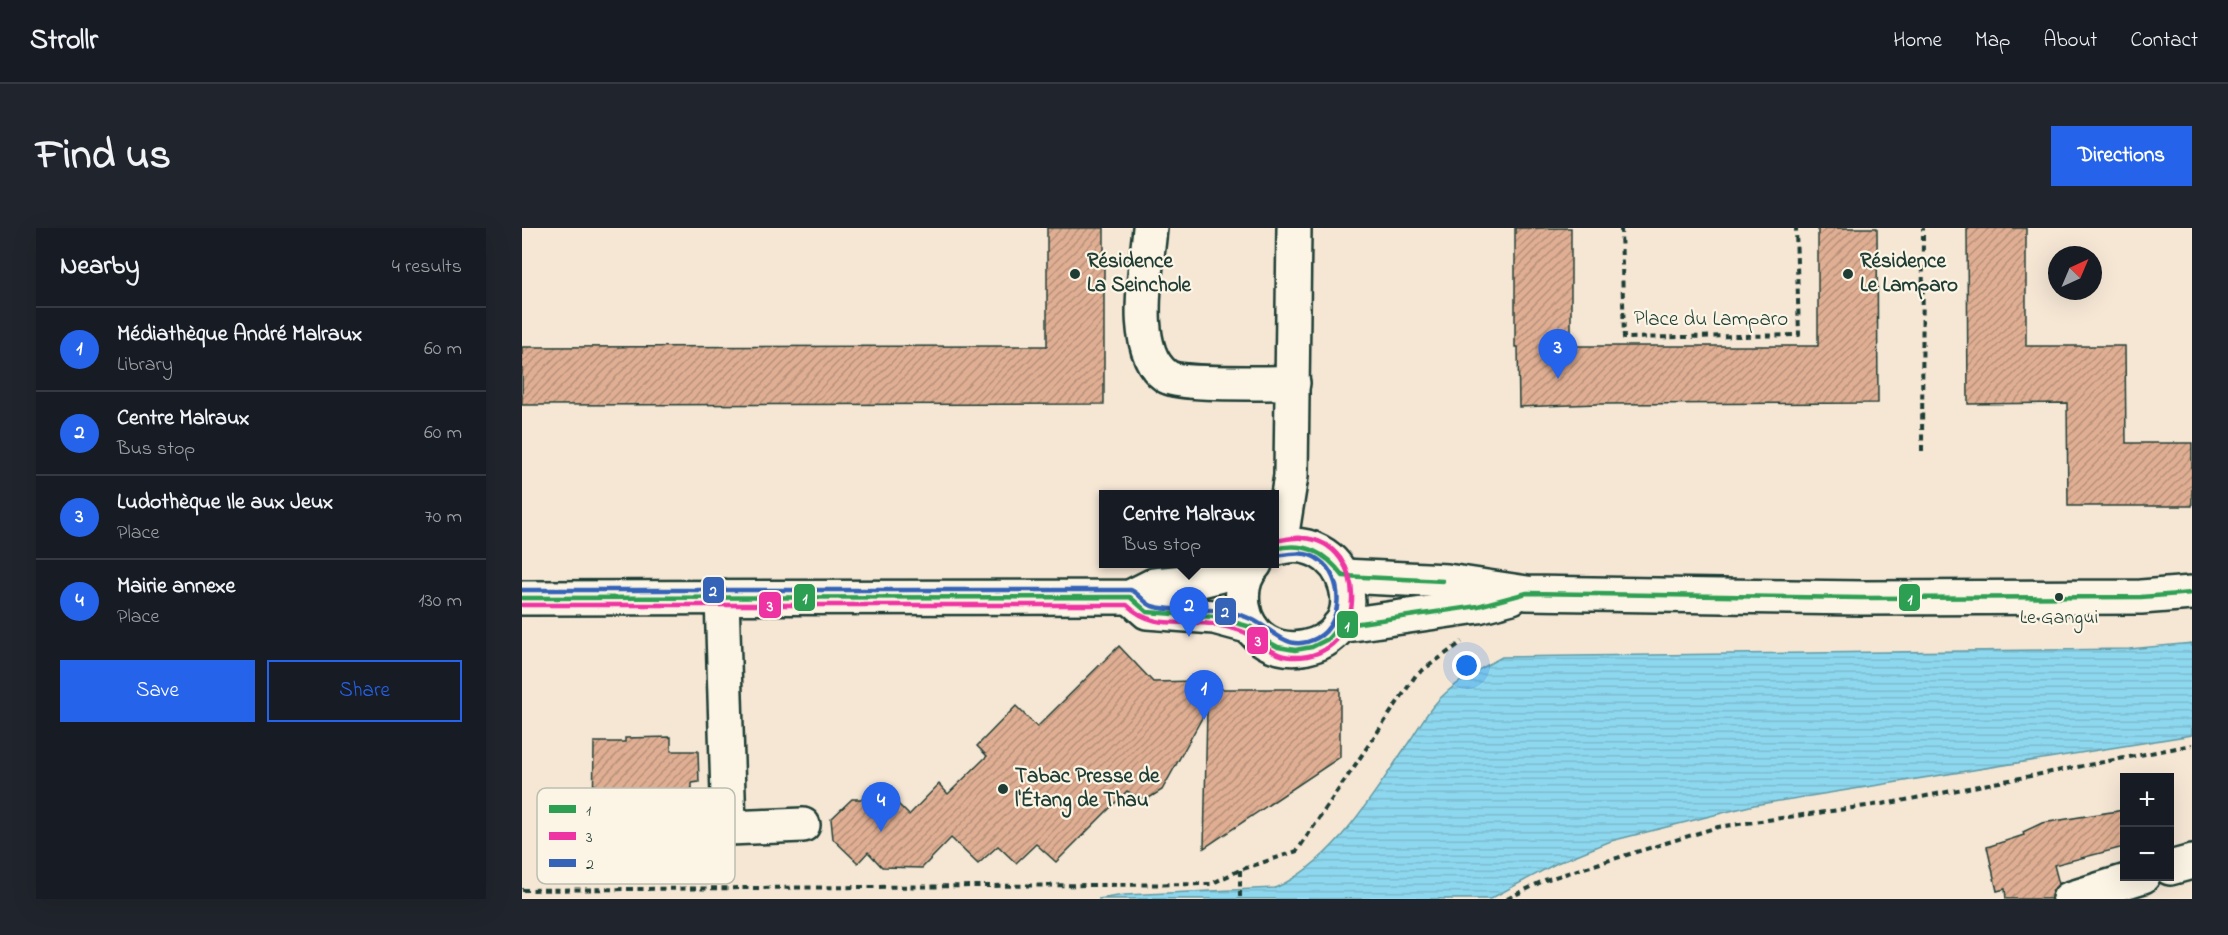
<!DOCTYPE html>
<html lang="en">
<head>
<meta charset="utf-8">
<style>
  :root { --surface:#171b24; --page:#20242c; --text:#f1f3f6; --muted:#9ea1a6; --line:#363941; --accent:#2563eb }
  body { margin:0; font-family:"Indie Flower",sans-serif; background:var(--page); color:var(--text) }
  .controls { position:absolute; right:18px; bottom:18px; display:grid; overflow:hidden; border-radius:0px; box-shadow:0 6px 24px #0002 }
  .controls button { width:54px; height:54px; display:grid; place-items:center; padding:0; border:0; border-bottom:2px solid var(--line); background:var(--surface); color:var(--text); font:30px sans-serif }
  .compass { position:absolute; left:1526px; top:18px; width:54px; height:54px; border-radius:50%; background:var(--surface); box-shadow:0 6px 24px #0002; rotate:44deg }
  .you { position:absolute; left:945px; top:438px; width:21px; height:21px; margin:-15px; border:4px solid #fff; border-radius:50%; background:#1a73e8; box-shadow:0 0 0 9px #1a73e833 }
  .badge { display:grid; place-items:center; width:39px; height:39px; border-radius:50%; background:var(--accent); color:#fff; font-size:20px; font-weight:700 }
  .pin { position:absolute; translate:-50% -50px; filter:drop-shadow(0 2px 3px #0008) }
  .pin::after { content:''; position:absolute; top:32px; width:21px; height:18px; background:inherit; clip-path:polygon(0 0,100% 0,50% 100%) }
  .popup { position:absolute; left:577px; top:262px; width:180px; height:78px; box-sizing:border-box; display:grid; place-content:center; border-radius:0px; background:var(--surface); filter:drop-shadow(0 2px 4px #0005); font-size:20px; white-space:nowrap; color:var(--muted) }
  .popup b { font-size:22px; color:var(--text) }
  .popup::after { content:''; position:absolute; left:50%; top:100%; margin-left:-12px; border:12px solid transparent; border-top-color:var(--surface) }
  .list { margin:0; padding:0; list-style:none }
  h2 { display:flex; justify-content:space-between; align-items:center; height:78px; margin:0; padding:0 24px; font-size:26px }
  h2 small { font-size:20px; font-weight:400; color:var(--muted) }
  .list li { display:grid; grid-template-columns:39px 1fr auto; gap:18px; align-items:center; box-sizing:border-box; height:84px; padding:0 24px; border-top:2px solid var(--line) }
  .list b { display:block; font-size:22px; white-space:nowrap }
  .list p { margin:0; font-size:20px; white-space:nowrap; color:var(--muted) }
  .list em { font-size:20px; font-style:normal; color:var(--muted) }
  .actions { display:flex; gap:12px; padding:18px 24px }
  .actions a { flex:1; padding:14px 0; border:2px solid var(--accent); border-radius:0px; text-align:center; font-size:21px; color:var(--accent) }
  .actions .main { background:var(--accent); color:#fff }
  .map { position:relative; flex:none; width:1670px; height:671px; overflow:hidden; border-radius:0px }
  header { display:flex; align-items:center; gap:36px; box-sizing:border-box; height:84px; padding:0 30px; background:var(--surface); border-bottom:2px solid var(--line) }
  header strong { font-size:28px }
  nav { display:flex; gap:33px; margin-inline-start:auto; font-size:21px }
  .intro { display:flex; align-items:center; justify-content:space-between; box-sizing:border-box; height:144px; padding:0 36px }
  h1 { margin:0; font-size:42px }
  .button { padding:15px 27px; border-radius:0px; background:var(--accent); color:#fff; font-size:21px; font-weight:700 }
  main { display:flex; gap:36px; padding:0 36px }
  aside { flex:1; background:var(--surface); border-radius:0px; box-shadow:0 6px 24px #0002 }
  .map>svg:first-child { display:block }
  .water { fill:url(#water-rules); stroke:#629aa4; stroke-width:1.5 }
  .building { fill:url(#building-hatch); stroke:#1f3d34; stroke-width:1.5 }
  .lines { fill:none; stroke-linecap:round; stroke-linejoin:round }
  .minor-casing { stroke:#1f3d34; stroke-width:38 }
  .path { stroke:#1f3d34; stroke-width:4; stroke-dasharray:6 4.5; stroke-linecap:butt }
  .minor { stroke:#fcf5e5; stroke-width:33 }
  .bus-1-casing { stroke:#fcf5e5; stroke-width:9 }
  .bus-2-casing { stroke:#fcf5e5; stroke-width:9 }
  .bus-3-casing { stroke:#fcf5e5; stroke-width:9 }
  .bus-1 { stroke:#2d9f52; stroke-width:4.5 }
  .bus-2 { stroke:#ee34a2; stroke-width:4.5 }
  .bus-3 { stroke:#3563b8; stroke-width:4.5 }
  .poi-dot { fill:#1f3d34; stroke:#fcf5e5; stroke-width:2 }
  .labels { text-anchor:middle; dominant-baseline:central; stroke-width:4.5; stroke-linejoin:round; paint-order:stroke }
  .bus-label { font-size:20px; fill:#1f3d34; stroke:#fcf5e5 }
  .poi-label { font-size:21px; font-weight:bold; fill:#1f3d34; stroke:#fcf5e5; text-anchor:start }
  .street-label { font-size:21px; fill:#1f3d34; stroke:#fcf5e5 }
  .key { fill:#fcf5e5; stroke:#babeb0; stroke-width:1.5 }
  .key-label { font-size:16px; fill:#1f3d34 }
  .line-badge { stroke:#fcf5e5; stroke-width:2 }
  .badge-label { font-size:16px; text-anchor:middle; font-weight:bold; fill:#fff }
</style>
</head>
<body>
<header>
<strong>Strollr</strong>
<nav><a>Home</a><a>Map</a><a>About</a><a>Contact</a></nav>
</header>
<div class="intro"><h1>Find us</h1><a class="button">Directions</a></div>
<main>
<aside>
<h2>Nearby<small>4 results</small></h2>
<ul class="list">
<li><span class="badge">1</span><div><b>Médiathèque André Malraux</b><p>Library</p></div><em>60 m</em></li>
<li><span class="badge">2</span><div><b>Centre Malraux</b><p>Bus stop</p></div><em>60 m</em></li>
<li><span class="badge">3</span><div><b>Ludothèque Ile aux Jeux</b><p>Place</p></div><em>70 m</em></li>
<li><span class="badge">4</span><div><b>Mairie annexe</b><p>Place</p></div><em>130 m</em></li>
</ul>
<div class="actions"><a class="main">Save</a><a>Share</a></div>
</aside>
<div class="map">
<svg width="1670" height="671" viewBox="0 0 1670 671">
  <defs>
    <pattern id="water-rules" width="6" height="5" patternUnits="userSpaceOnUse" patternTransform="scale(1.5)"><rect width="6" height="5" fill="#8ed8ef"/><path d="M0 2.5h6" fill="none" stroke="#7abace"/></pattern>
    <pattern id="building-hatch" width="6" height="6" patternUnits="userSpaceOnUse" patternTransform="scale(1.5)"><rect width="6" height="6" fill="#e0af93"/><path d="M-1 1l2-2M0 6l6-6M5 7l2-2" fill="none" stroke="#b59079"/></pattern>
  </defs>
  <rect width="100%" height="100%" fill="#f6e7d5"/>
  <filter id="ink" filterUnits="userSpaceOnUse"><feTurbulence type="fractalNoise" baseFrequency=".0167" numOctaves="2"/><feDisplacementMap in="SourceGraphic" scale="12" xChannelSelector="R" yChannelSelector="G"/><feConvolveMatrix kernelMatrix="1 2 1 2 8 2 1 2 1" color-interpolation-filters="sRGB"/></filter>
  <g filter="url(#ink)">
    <path class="water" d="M1670,415v92l-438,70 -143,36 -54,22 -67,36h-392l27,-4 150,-7c60,-27 98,-94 134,-146 9,-13 16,-27 26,-38 18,-21 43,-34 67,-47l627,-8z"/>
    <g class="building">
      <polygon points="525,0 582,0 582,176 0,177 0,119 525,118"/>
      <polygon points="993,0 1049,0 1049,118 1296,118 1296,0 1355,0 1356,175 1075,176 997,179 996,119 993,119"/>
      <polygon points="1445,0 1504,0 1504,118 1603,118 1604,215 1670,215 1670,278 1546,278 1545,175 1446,176"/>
      <polygon points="597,418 631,454 672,453 680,461 818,461 818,529 682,620 685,481 640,562 627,570 616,570 605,563 534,634 514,616 494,635 476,618 456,636 429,610 400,640 360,639 346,624 336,635 311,611 309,591 330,571 339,571 346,564 354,571 371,571 387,587 417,556 426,566 465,528 455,518 494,478 515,499"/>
      <polygon points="149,509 149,523 176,523 177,554 170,555 170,629 74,628 75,597 71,597 72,514 103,514 103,510"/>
      <polygon points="1602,582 1602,619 1532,637 1537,656 1529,671 1484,671 1483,661 1475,663 1465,619 1502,607 1501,604 1520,595"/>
    </g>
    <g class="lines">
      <defs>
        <g id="minor">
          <path d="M628,0c-3,39 -21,122 16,148 13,10 106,6 127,7"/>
          <polyline points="754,320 760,305 769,248 772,0"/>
          <path d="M733,336c-11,11 -14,27 -12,42 11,69 120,48 103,-19 -9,-33 -40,-49 -72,-38"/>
          <polyline points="821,348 925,353 1005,365 1340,370 1619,369 1670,365"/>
          <polyline points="200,369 207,600 281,597"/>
          <polyline points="608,369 625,384 692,389 729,399"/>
          <polyline points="0,370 608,369 632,357 675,353 728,340"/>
          <polyline points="817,398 956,378 990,369"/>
          <polyline points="1648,640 1670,634"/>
          <polyline points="1547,671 1621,648"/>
        </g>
      </defs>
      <use href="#minor" class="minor-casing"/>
      <g class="path">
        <polyline points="1099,0 1102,110 1277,107 1274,0"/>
        <polyline points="1400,223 1401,0"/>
        <polyline points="718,642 718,671"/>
        <polyline points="0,662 689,656 718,642 775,623 894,447 940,414"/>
        <polyline points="985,671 1023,652 1196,599 1373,574 1670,517"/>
      </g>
      <use href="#minor" class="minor"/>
      <defs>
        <g id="bus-1">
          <path d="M752,321c30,-8 51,3 69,27l100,5"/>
          <polyline points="0,370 608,369 625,384 692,389 729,399 741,411 756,419 773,422 790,419 806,411 817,398 956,378 1005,365 1340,370 1619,369 1670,365"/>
        </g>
        <path id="bus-2" d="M0,377h605c28,27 56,13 90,20 11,2 22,4 31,9 16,9 24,22 43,23 80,4 79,-116 11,-119 -9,-1 -19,2 -28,3"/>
        <path id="bus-3" d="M0,362h609c8,3 13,13 21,16 31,9 64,-3 99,13 23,10 36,35 66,19 27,-15 27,-61 2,-78 -13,-10 -29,-6 -44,-4"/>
      </defs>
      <use href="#bus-1" class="bus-1-casing"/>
      <use href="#bus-2" class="bus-2-casing"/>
      <use href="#bus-3" class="bus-3-casing"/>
      <use href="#bus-1" class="bus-1"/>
      <use href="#bus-2" class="bus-2"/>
      <use href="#bus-3" class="bus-3"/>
    </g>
  </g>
  <g class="poi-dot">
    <circle cx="553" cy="46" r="6"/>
    <circle cx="1326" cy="46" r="6"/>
    <circle cx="1537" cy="369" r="5"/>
    <circle cx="481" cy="561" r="6"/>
  </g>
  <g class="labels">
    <g class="bus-label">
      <text x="1537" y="390">Le Gangui</text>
    </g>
    <g class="poi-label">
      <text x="565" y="34">Résidence<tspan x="565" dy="24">La Seinchole</tspan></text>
      <text x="1338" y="34">Résidence<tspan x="1338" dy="24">Le Lamparo</tspan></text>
      <text x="493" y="549">Tabac Presse de<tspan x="493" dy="24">l'Étang de Thau</tspan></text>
    </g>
    <g class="street-label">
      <text x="1189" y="92">Place du Lamparo</text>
    </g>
  </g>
  <rect x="15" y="560" width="198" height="96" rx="9" class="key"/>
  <rect x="27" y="577" width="27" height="8" fill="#2d9f52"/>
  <rect x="27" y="604" width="27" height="8" fill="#ee34a2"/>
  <rect x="27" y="631" width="27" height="8" fill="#3563b8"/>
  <g class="key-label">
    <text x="64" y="587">1</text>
    <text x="64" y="614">3</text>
    <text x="64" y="641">2</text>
  </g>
  <g class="line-badge">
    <rect x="180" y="348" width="23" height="28" rx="6" fill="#3563b8"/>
    <rect x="271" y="355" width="23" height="29" rx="6" fill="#2d9f52"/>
    <rect x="1376" y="355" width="23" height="29" rx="6" fill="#2d9f52"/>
    <rect x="236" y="363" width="24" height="28" rx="6" fill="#ee34a2"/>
    <rect x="692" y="369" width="23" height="29" rx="6" fill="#3563b8"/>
    <rect x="814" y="382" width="23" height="29" rx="6" fill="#2d9f52"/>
    <rect x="724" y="398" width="23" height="29" rx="6" fill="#ee34a2"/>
  </g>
  <g class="badge-label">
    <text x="191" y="368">2</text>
    <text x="283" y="375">1</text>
    <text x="1388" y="376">1</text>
    <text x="248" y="383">3</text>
    <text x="703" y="389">2</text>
    <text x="825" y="403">1</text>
    <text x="736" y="418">3</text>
  </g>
</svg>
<div class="controls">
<button>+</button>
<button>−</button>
</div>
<svg class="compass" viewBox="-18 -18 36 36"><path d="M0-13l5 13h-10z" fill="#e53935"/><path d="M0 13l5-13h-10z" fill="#9ea1a6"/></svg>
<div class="you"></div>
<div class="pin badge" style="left:682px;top:492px">1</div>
<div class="pin badge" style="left:667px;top:409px">2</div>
<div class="popup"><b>Centre Malraux</b>Bus stop</div>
<div class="pin badge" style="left:1036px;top:151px">3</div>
<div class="pin badge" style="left:359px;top:604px">4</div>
</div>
</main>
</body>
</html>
